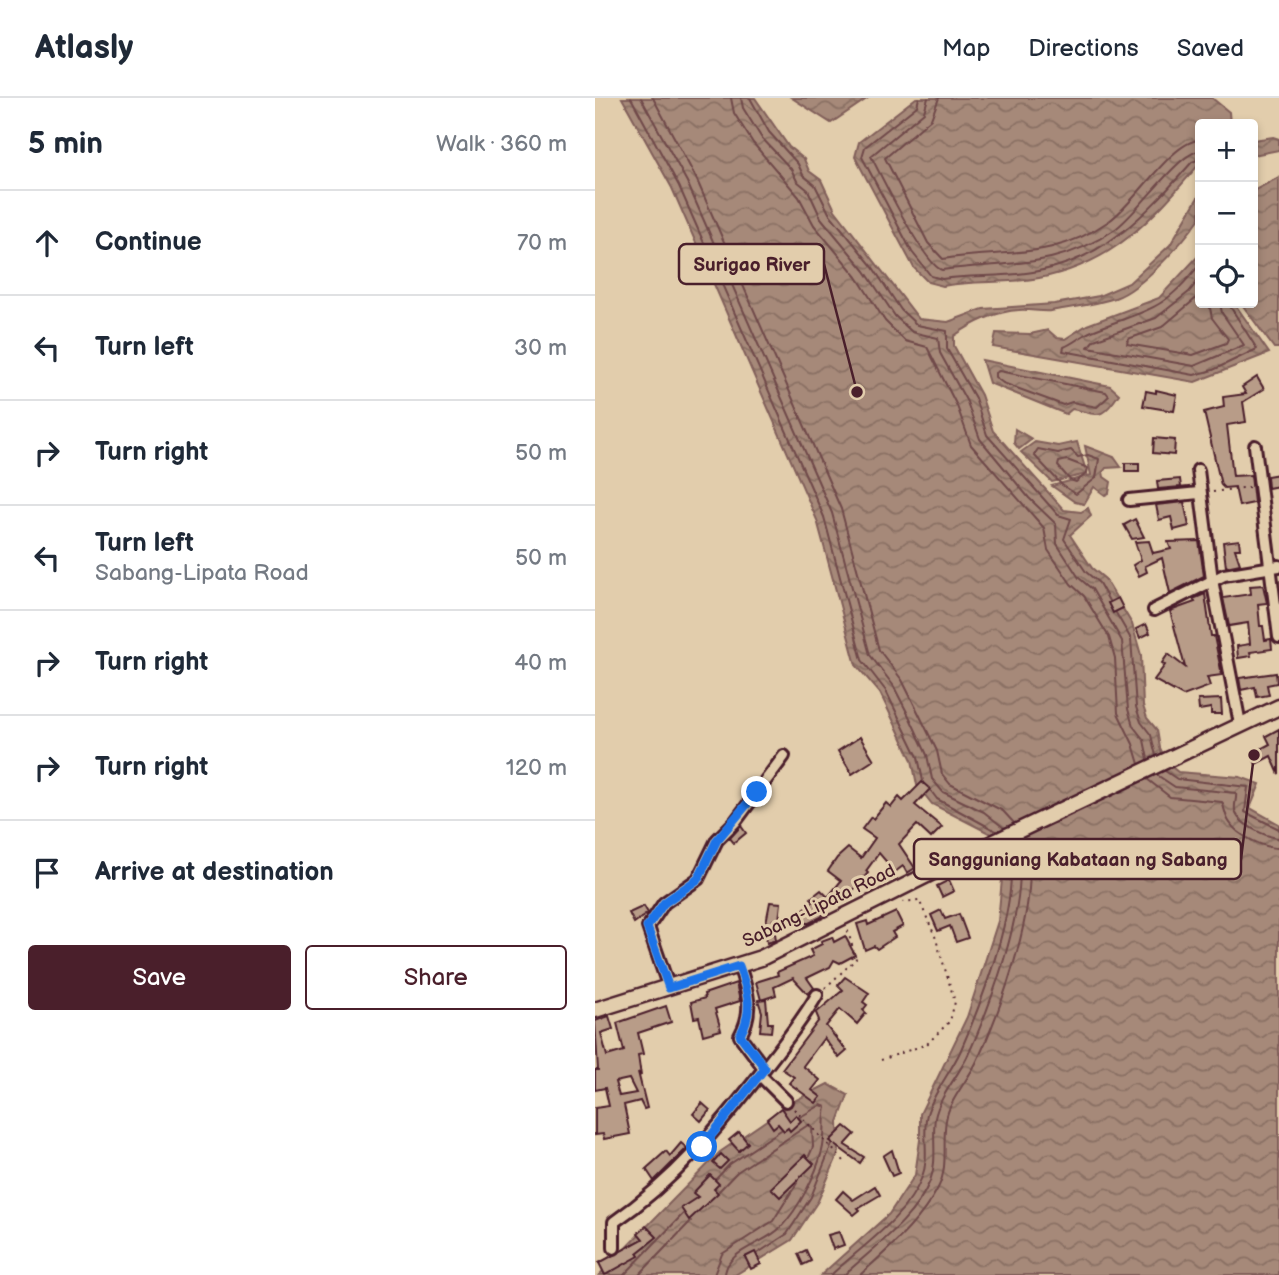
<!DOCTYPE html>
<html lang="en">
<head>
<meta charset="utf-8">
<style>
  :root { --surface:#fff; --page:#f6f6f7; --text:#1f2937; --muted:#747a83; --line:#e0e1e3; --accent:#4a1f2b }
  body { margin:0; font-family:"Balsamiq Sans",sans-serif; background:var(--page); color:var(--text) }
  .controls { position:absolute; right:21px; top:21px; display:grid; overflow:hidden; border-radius:7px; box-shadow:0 4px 10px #0003 }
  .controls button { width:63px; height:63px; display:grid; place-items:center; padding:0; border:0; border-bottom:2px solid var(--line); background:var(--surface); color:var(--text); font:35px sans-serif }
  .stop { position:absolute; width:21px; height:21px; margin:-16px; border:5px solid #1a73e8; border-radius:50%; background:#fff }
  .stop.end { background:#1a73e8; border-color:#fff; box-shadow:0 2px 7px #0008 }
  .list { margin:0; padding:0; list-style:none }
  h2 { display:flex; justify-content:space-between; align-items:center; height:91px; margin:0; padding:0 28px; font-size:30px }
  h2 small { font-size:23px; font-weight:400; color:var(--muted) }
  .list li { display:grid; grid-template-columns:46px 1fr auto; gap:21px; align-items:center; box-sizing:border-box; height:105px; padding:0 28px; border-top:2px solid var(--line) }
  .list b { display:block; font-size:26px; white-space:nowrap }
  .list p { margin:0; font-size:23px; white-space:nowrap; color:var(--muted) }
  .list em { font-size:23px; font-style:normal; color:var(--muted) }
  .actions { display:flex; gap:14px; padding:21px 28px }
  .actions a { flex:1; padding:16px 0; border:2px solid var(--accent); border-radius:7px; text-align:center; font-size:24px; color:var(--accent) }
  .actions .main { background:var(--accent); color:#fff }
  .icon { flex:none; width:38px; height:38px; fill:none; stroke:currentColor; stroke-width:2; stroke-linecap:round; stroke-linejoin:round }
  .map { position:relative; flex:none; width:684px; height:1177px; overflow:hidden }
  header { display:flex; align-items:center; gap:42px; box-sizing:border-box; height:98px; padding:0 35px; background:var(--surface); border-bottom:2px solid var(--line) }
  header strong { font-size:33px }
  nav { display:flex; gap:38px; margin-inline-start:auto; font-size:24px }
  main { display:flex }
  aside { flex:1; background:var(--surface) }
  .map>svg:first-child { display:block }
  .water { fill:url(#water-waves); stroke:#815f5a; stroke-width:2 }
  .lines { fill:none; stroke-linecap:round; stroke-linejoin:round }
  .shore { stroke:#6f494a; stroke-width:2 }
  .building { fill:#b89c88; stroke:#4a1f2b; stroke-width:2; fill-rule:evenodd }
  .minor-casing { stroke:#4a1f2b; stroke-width:16 }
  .major-casing { stroke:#4a1f2b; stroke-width:19 }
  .path { stroke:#4a1f2b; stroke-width:2; stroke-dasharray:2 5; stroke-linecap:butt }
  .minor { stroke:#e2cdac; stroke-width:10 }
  .major { stroke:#e2cdac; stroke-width:14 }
  .route { stroke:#1a73e8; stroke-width:9 }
  .labels { text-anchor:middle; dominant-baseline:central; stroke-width:6; stroke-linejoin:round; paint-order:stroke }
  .street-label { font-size:18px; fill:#4a1f2b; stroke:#e2cdac }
  .leader { fill:none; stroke:#4a1f2b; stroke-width:2.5 }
  .callout-dot { fill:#4a1f2b; stroke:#e2cdac; stroke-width:2.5 }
  .callout { fill:#e2cdac; stroke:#4a1f2b; stroke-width:2.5 }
  .callout-label { font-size:19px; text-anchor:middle; font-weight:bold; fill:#4a1f2b }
</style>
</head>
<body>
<header>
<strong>Atlasly</strong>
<nav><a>Map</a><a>Directions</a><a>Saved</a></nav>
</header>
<main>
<aside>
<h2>5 min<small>Walk · 360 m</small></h2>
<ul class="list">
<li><svg class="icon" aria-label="ahead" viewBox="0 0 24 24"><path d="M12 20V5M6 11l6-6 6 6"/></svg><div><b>Continue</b></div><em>70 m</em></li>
<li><svg class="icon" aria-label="left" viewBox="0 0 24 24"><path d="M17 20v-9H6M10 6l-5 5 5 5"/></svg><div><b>Turn left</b></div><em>30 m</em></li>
<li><svg class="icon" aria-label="right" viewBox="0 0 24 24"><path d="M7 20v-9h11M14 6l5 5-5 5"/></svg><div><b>Turn right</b></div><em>50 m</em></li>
<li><svg class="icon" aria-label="left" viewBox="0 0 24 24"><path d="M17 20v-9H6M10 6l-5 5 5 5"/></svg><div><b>Turn left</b><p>Sabang-Lipata Road</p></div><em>50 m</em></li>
<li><svg class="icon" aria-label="right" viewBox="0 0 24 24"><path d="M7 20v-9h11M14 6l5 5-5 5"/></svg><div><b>Turn right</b></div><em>40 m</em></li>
<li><svg class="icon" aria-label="right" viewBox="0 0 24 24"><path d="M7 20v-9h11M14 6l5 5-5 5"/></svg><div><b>Turn right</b></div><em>120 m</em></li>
<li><svg class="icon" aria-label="arrive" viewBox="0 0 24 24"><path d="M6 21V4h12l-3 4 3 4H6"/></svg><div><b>Arrive at destination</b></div></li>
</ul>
<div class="actions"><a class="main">Save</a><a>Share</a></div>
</aside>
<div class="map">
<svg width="684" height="1177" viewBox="0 0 684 1177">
  <defs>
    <pattern id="water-waves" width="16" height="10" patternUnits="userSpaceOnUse" patternTransform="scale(1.75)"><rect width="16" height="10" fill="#a68979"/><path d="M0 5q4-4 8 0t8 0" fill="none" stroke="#896f63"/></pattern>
  </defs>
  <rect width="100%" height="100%" fill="#e2cdac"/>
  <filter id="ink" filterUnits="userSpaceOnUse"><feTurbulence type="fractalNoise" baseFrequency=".0143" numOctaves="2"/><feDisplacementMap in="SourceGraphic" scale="14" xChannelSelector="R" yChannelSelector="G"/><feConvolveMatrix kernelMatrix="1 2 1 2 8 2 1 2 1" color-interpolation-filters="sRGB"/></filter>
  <g filter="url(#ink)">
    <g class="water">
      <path d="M27,0h133l34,49 15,12 5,12 12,9 14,30 84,109 29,3 35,-13 71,-5 45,-8 30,-13 41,-38 30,-51v24c-17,24 -58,71 -85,80 -21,7 -43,9 -64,13 -11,1 -22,-2 -32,-1 -22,1 -47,13 -65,26v10l27,49 12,36 71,79 17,2 7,-4 3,8 -21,19 22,33 13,11 27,45 9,31 2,51 4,12 10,12 3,18 8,16 10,8 62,5 20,7 -10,24 29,16v451h-458l68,-61 26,-39 5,-35v-26l47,-97 31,-96 5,-52 -2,-17 -12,-19 -57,-29 -15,-19 -5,-25 -16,-34 -16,-33 -24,-28 -39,-145 -145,-332z"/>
      <polygon points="197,0 273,0 236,25"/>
      <path d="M321,0h296l17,14 1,12h-30v39c-47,55 -86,101 -161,115 -32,6 -65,2 -96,8l-15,-4 -14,-14 -59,-111 4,-15z"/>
      <polygon points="678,39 684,41 684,52 658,57 658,42"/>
      <polygon points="684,79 684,250 679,250 646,205 658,205 658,93"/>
      <polygon points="605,156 605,205 639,205 674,255 600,284 398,249 401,235 435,236 453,232 462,240 470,241 492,227 564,200"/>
      <path d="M387,262l128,26 9,8c-19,28 -20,20 -47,15l-6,5 -77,-31z"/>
      <polygon points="420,331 437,341 424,351 419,345"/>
      <polygon points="440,344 463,348 482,344 492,376 457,384 426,354"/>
      <polygon points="490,348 519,359 526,369 511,370 508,374 509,379 516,384 514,395 510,397 499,389 489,406 480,404 457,388 496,377"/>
      <polygon points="233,986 253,997 243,1024 244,1054 223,1103 197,1142 140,1177 4,1177 125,1054 201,1002"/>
    </g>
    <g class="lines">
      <g class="shore">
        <polyline points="36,0 84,88 229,419 267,562 291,593 323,659 328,683"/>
        <polyline points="46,0 92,84 237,415 275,557 298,587 315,620 332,657 337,681 348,694 389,714 409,730"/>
        <polyline points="58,0 101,80 246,411 284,552 307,582 324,616 342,653 347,676 355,686 408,713 419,725"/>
        <polyline points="136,0 139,15 158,45 204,99 219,127 262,179 290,223 310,243 332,249 362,308 376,347 449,430 453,452 476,486 489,498 514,539 520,560 523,615 538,646 544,666"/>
        <polyline points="146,0 148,10 166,39 196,71 202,83 213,92 226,120 270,173 300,218 317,234 343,240 345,255 372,304 385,341 434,400 461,426 462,446 484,480 497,491 527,543 533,611 538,628 549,642 553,661"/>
        <polyline points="155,0 174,34 203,66 208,77 220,87 234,115 277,168 306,212 322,227 352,233 352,251 380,300 392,337 463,417 476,421 469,441 491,474 504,485 514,503"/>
        <path d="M324,0l-2,8 -52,41 -3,10 50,95 19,24 11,3c30,-4 61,-2 91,-7 71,-11 114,-59 159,-110l8,-3"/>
        <path d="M333,0l-4,14 -53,44c10,20 54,110 71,114 66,-9 113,0 172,-40 23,-15 64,-78 86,-79"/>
        <path d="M344,0l-8,21 -46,39 43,85 15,16c63,-10 109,2 166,-38 27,-18 62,-80 91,-81"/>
        <path d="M605,166c-39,50 -54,45 -108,67 -10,4 -18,12 -28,16l-1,4 131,24 19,-5 44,-21 -29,-46"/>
        <polyline points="605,180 594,194 561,220 499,242 493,249 599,268 649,247 627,215 625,205"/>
        <polyline points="605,197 567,229 533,241 532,246 598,257 631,245 633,241 617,220 614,205"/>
        <polygon points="404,273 511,294 514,298 502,309 477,304 468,307 408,285 400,279 400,275"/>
        <polygon points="443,351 463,355 476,352 483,359 493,357 504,361 501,380 481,396 467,387 439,357"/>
        <polygon points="472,362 493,370 492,375 481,384 475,382 463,368 464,364"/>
        <polyline points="521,515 536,541 541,609 546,624 556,637 561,658"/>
        <polyline points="570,673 582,681 653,689 650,714 684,731"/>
        <path d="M562,677l18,12 61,6c1,6 -2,10 -1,17 2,14 31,27 44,28"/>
        <path d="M552,681l23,18 52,5c3,7 3,15 8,21 8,13 34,25 49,25"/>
        <polyline points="336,693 342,701 401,733"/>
        <polyline points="121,1081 135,1066 186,1032"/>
        <polyline points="124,1093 142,1074 213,1027 217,1029 218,1049 214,1058"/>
        <polyline points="163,1155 192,1136 216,1099 237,1046"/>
        <polyline points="29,1177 88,1116"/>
        <polyline points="44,1177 96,1123"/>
        <polyline points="119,1177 127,1156 178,1123 202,1085"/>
        <path d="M130,1177c1,-25 41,-31 56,-48 18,-19 35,-52 41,-76 4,-14 1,-30 4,-44l-5,-2 -21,12"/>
        <path d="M236,1177c31,-29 75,-57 91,-98 8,-20 0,-43 5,-63 7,-22 23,-41 33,-62 19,-43 66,-162 46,-206"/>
        <path d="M249,1177c30,-28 70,-55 86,-94 8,-20 2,-42 5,-63 4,-21 23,-42 32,-61 21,-44 69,-169 47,-215"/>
        <path d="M265,1177c29,-27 59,-51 78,-87 11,-21 4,-46 8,-68 3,-19 21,-39 30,-57 23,-47 71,-176 47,-225"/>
      </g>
    </g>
    <g class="building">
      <polygon points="662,279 669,291 648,304 651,324 632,327 638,378 656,377 659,405 644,408 640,389 629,390 626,387 609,314 629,309 628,299 651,296 647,289"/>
      <polygon points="561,292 582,297 579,313 548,308 551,293 561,295"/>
      <polygon points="559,340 580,342 579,357 558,355"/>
      <rect x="530" y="365" width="14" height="8"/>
      <polygon points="684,376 684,388 673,390 672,378"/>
      <polygon points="585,381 586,389 563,391 562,383"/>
      <polygon points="589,404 594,428 579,432 576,419 564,422 561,407"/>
      <polygon points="540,421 549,439 537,441 529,427"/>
      <polygon points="644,442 645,451 640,451 645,466 631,469 628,444"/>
      <polygon points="554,443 558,455 576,451 573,444 604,443 609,478 575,495 567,460 550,468 552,474 544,478 538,467 546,462 540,444"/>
      <polygon points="668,487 672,505 663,506 665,528 668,528 670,542 676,541 677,551 655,554 656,558 643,560 642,548 655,546 653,525 634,528 628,500 656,496 655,488"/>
      <polygon points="610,496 616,538 619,538 627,577 612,579 615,588 588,598 559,582 570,567 567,565 573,556 590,569 575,513 600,504 598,501"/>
      <polygon points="523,500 528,510 518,515 513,505"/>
      <polygon points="551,526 555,535 545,540 541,531"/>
      <polygon points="681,575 682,585 672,587 674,597 662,599 660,589 646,592 644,580"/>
      <polygon points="626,601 627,616 616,616 616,610 604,612 603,602"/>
      <polygon points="684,631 684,676 676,658 661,666 656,656 675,646 671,638"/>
      <polygon points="265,639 279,662 257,676 243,653"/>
      <polygon points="327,684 335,691 320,707 347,729 336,740 322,727 304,746 320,770 312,775 308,768 300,774 284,755 271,773 273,775 249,803 245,800 226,819 214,825 204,825 204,815 219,803 216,800 226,792 233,799 246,783 233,773 242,760 253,750 266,760 280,740 267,731 276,719 278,721 291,705 296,709 304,699 308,703"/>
      <polygon points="146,728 151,735 139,745 135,740"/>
      <polygon points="354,782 359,793 347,799 342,788"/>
      <polygon points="175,804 186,805 184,822 178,822 181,842 172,845 170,830"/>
      <polygon points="49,808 53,815 39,825 34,815"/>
      <polygon points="346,812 350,821 364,816 373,840 361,844 355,828 343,833 336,817"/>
      <polygon points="301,814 308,828 297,834 300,839 282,851 279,848 270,852 262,826 272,823 273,827"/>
      <polygon points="250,838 260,857 245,865 239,862 235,869 212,880 219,890 213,896 198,880 179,889 181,897 166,902 161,884 183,877 182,874 218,858 215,852 227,846 226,843 237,839 239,844"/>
      <polygon points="250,879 274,895 268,904 272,907 268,912 271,915 262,926 245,911 231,928 252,953 244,960 229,940 208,968 225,982 217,992 226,999 221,1005 194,985 199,979 187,971 224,922 221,915 248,892 243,887"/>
      <polygon points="141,885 145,903 120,911 126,932 108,937 104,919 99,920 96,904 110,900 109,896"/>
      <polygon points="171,901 173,925 177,925 176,934 165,933 167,914 163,902"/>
      <path d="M71,908l5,16 -33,11 5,21 -5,1 3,21 -3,-4 9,36 -3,1 -4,-8 -16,4 6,29 -26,5 -1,-5 -8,1v-27l14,-2 -4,-18 -10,2v-20h3l-3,-49 14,-5 4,13 -12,4 6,23 17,-5 -7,-28zM34,981l7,14 -17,3 -4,-14z"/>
      <polygon points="107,1005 115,1012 106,1023 98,1016"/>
      <polygon points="186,1010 195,1023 201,1017 206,1023 195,1033 193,1030 189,1033 183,1026 178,1030 172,1021"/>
      <polygon points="250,1028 260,1036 250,1047 269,1059 265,1065 235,1043"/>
      <polygon points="144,1034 153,1045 144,1053 134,1042"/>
      <polygon points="86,1045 92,1050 59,1083 51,1071 71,1053 75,1058"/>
      <polygon points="297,1052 304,1075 297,1078 288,1058"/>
      <polygon points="126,1056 133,1063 125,1071 118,1065"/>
      <polygon points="210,1057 219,1066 185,1099 176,1090"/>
      <polygon points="115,1077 124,1086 119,1091 123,1095 94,1122 86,1110 103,1099 98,1095"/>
      <polygon points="280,1088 285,1097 263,1110 265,1112 259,1117 241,1101 248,1093 258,1102"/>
      <polygon points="51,1128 62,1139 42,1155 44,1158 10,1177 4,1165 48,1141 43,1135"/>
      <polygon points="244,1134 249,1147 238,1151 233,1137"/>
      <polygon points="211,1152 216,1163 208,1167 203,1156"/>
      <polygon points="160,1154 166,1166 156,1171 150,1159"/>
    </g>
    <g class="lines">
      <defs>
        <g id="minor">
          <polyline points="660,348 684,539"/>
          <polyline points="603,372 617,482 645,626"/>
          <polyline points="534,402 604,395"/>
          <polyline points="559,512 629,477 684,468"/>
          <path d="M144,868c9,25 15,45 1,70l24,32"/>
          <polyline points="74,890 53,829 69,805 103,781 122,742 140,724 189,658"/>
          <polyline points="165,977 191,1003"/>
          <path d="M19,1150v-26c61,-42 105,-95 150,-153 20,-26 36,-45 53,-74"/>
        </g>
        <polyline id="major" points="0,912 166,860 370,758 684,609"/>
      </defs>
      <use href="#minor" class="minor-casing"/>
      <use href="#major" class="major-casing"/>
      <g class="path">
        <polyline points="618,394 654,389"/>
        <polyline points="230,890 261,861 252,830"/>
        <polyline points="286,962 332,946 355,923 360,904 340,838 324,802 307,804"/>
        <polyline points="199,1011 251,1065"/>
      </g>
      <use href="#minor" class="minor"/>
      <use href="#major" class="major"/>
    </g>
  </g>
  <g class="lines" filter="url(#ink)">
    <path class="route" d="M107,1049l63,-79 -25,-33c14,-24 8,-44 -1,-69l-70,22 -22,-61 17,-24 34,-24 19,-39 40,-48"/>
  </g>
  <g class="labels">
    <g class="street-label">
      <text transform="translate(224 808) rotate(-26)">Sabang-Lipata Road</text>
    </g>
  </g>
  <path class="leader" d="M262 294L229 166M659 657L646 761"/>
  <g class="callout-dot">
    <circle cx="262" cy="294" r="7"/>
    <circle cx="659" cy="657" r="7"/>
  </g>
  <g class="callout">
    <rect x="84" y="146" width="145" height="40" rx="7"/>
    <rect x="319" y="741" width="327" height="40" rx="7"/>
  </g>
  <g class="callout-label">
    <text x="157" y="173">Surigao River</text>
    <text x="483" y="768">Sangguniang Kabataan ng Sabang</text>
  </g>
</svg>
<div class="controls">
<button>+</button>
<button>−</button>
<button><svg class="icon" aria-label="locate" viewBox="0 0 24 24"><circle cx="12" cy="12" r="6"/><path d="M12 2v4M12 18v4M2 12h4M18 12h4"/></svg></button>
</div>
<div class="stop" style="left:107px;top:1049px"></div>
<div class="stop end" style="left:162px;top:694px"></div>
</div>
</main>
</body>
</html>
